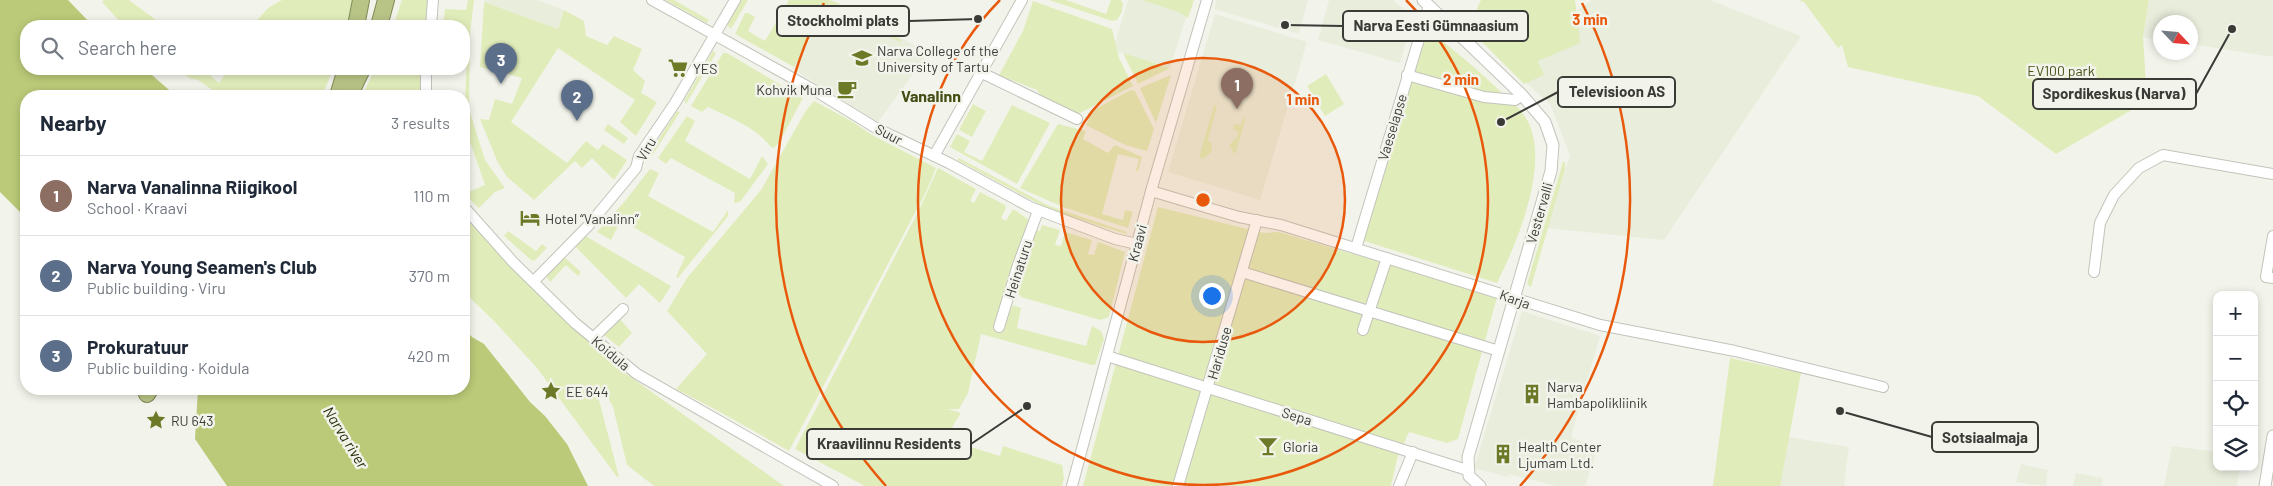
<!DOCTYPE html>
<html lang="en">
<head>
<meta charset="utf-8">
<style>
  :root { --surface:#fff; --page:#f6f6f7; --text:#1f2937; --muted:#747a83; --line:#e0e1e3; --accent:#6c7926 }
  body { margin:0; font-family:Barlow,sans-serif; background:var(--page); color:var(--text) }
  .controls { position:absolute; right:15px; bottom:15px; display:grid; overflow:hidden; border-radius:10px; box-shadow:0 2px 8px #0003 }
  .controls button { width:45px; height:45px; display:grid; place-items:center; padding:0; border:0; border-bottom:1px solid var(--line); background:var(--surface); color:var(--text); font:25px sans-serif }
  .compass { position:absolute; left:2153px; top:15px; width:45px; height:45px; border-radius:50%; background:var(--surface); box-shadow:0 2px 8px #0003; rotate:116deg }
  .you { position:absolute; left:1211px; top:295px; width:18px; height:18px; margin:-12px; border:4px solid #fff; border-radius:50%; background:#1a73e8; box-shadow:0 0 0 8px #1a73e833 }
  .badge { display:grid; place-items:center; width:32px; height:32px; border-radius:50%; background:var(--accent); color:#fff; font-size:16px; font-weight:700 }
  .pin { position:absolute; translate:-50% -41px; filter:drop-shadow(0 1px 2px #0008) }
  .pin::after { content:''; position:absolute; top:26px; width:18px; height:15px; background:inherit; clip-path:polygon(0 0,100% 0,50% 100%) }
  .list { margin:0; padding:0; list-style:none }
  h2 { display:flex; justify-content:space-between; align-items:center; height:65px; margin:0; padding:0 20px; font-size:21px }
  h2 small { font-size:16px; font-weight:400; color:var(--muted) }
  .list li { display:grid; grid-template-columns:32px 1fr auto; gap:15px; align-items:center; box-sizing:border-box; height:80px; padding:0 20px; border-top:1px solid var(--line) }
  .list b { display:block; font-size:19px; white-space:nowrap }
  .list p { margin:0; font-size:16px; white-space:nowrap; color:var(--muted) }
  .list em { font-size:16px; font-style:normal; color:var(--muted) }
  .icon { flex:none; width:28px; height:28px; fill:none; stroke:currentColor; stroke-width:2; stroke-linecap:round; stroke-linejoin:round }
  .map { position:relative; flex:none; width:2273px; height:486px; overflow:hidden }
  .search { position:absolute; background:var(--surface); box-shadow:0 2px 8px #0003; left:20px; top:20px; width:450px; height:55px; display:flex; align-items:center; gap:12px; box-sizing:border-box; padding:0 18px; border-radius:20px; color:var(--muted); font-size:19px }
  .panel { position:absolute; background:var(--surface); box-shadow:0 2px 8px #0003; left:20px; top:90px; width:450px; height:305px; border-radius:20px }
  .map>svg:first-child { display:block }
  .built { fill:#e9eddc }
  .green { fill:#e1ecbb }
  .water { fill:#baca78 }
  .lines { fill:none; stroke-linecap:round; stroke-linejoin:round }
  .minor-casing { stroke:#c2c4bb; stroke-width:12 }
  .tertiary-casing { stroke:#c2c4bb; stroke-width:13 }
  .trunk-casing { stroke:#808a56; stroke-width:18 }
  .minor { stroke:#fff; stroke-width:10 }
  .tertiary { stroke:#fff; stroke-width:11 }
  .trunk { stroke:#b8c486; stroke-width:16 }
  .ring { fill:none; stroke:#e8590c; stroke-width:2.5 }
  .labels { text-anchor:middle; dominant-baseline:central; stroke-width:5; stroke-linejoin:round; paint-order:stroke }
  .poi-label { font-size:14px; fill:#3a3b37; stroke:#f2f4eb; text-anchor:start }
  .park-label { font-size:14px; fill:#485116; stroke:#f2f4eb }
  .street-label { font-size:14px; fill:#3a3b37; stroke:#f2f4eb }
  .water-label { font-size:15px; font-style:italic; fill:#272c09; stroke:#f2f4eb }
  .quarter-label { font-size:16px; font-weight:bold; fill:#434c13; stroke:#f2f4eb }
  .centre { fill:#e8590c; stroke:#f2f4eb; stroke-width:2.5 }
  .ring-label { font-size:15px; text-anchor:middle; font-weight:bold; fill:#e8590c; stroke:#f2f4eb; stroke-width:5; stroke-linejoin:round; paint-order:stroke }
  .leader { fill:none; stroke:#3a3b37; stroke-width:2 }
  .callout-dot { fill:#3a3b37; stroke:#f2f4eb; stroke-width:2 }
  .callout { fill:#f2f4eb; stroke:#3a3b37; stroke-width:2 }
  .callout-label { font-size:15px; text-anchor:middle; font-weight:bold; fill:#3a3b37 }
</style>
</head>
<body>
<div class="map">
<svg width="2273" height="486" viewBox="0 0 2273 486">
  <rect width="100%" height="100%" fill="#f2f4eb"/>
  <g class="built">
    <polygon points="485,0 538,0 564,10 558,29 484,2"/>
    <polygon points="833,0 928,53 878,122 793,69"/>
    <polygon points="1128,0 1162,0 1189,8 1170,68 1113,50"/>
    <polygon points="1217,0 1308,0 1299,34 1214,9"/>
    <polygon points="1329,0 1393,0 1413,17 1400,63 1318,40"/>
    <polygon points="1592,0 1710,0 1801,36 1664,240 1546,228 1570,155 1550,104 1503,62"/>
    <polygon points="2149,0 2273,0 2273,57 2191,44 2190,22 2160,22 2160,40 2143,37"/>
    <polygon points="1215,14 1307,42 1260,200 1168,172"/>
    <polygon points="1522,311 1600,336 1571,437 1598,448 1585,486 1556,486 1509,474 1508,477 1474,468"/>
    <polygon points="1783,436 1849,447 1844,486 1774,486"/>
    <polygon points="2172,446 2217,452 2217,467 2240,467 2237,486 2164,486"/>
    <polygon points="2021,464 2048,470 2046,486 2016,482"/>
    <polygon points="2076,473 2103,478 2101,486 2073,486"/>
  </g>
  <g class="green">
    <polygon points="104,0 129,0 164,26 124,26 102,2"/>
    <polygon points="282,0 353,0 347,26 252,26 268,8"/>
    <polygon points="402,0 428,0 426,26 393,26"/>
    <polygon points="468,0 474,0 470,34 469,109 485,160 505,188 495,192 479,208 464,194 485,185 464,124 468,34 464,34 464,26 443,26 445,9 466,10"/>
    <polygon points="665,0 674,0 709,20 707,23"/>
    <polygon points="741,0 748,0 731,29 727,25"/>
    <polygon points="789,0 830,0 868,17 902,41 900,42 829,4 794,67 735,34 745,13 748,13 755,17 748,31 765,41"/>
    <polygon points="1049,0 1066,0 1106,14 1111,0 1121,0 1123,3 1122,12 1117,20 1112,21"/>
    <polygon points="1142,0 1194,0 1188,18 1179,12"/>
    <polygon points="1481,0 1575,0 1580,43 1538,61 1544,75 1524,84 1468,28"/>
    <polygon points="1799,0 2149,0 2143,37 2147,101 2056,154 1978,96 1848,67 1842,45 1838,48 1804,2"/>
    <polygon points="1033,1 1112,29 1119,58 1133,86 1078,114 1041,96 1037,90 999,75 1023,31"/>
    <polygon points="484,2 558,29 564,10 584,21 586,36 607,45 614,36 642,49 633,70 645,81 641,93 657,102 636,136 620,122 635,100 558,48 511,122 567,163 586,141 598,150 603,144 627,160 614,180 592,158 582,168 575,161 534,200 507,177 498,163 480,119 489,120 495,99 512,104 522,78 480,67"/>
    <path d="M1427,29c27,21 52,41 76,65 7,6 16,13 21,21 30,42 -7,128 -27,168l-136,-43z"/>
    <polygon points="713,51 716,53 686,104 684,101"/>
    <path d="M723,53h4l76,45 -23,43 -6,7 -3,-1c-16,-20 -40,-29 -63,-40l-6,5 -11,-6z"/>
    <polygon points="1123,53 1170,68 1138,84"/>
    <polygon points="175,69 210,69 211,76 219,83 226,73 226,69 333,69 322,96 221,96 198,80 191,79"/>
    <polygon points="375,69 423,69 423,96 366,96 363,94"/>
    <polygon points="1326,74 1344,104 1325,116 1307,86"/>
    <polygon points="1171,75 1156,123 1140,88"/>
    <polygon points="1131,90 1135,91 1154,129 1147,151 1125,145 1086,125 1089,119 1088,113"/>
    <polygon points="814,101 853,122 872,135 936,168 926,192 789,451 722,413 676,389 707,354 667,311 687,278 761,190 805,112"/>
    <polygon points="973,104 986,111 972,137 959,130"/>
    <polygon points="1012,105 1050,123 1017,184 950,147 957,134 970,141 964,152 982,161"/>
    <polygon points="1214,105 1217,106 1208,140 1212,145 1211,152 1203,159 1199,157"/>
    <polygon points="677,111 680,112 652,156 649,154"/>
    <polygon points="687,116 695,121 685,141 750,179 762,156 768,164 740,202 734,203 735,193 671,158 666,164 658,158"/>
    <polygon points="1245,117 1246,117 1235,155 1229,145 1238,136 1237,131 1233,129 1234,124 1240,125"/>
    <polygon points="608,124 628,138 624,144 604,130"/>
    <polygon points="1058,124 1086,131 1083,139 1108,153 1115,145 1142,157 1138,171 1136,171 1139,159 1118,154 1102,214 1123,220 1125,210 1133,212 1128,228 1063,207 1020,188"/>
    <polygon points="959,158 1047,205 1127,232 1126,234 1052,211 957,160"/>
    <polygon points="1563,162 1565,162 1565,169 1531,287 1527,284"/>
    <polygon points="938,168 976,189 970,201 974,203 980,192 1005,205 1006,208 1001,218 1006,221 1013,209 1028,219 1029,223 1011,269 997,325 1001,327 1013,305 1021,308 1017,328 1086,346 1092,326 1101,331 1104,339 1095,365 1092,365 981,334 968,393 959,409 948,409 961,413 952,427 965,435 961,444 1000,456 1003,446 1062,465 1064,478 1062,486 865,486 795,449 919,210"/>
    <polygon points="650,169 659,173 648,196 713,232 728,210 728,216 678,278 676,277 685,257 621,220 611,240 597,232 625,201"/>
    <polygon points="1158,207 1264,233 1279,232 1497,297 1458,439 1447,443 1409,432 1397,459 1391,486 1083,486"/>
    <polygon points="464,214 618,368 784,486 654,486 627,465 613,407 604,390 598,396 619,477 617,477 537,368 495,322 464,292"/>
    <polygon points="1042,225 1060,230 1055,245 1061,246 1065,232 1092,240 1088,254 1094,255 1098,242 1125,252 1109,317 1100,320 1021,297 1016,291 1016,282 1035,230 1040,231"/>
    <polygon points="508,231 536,251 542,244 547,248 534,261 531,260 504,236"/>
    <polygon points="582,234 671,286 660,303 639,284 626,298 573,244"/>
    <polygon points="562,255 581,272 578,276 566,265 550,282 545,274"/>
    <polygon points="620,319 632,333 619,347 604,335"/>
    <polygon points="1730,358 1801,373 1780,486 1713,486"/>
  </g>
  <g class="water">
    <polygon points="0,0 68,0 93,26 26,26 26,69 145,69 176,96 26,96 26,218 0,192"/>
    <polygon points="464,328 472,337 484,344 530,402 545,416 567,444 588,486 227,486 195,439 198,389 464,389"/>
  </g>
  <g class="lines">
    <defs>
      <g id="minor">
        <polyline points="652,0 814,90 876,128 949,163 1030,207 1115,239 1137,244"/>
        <polyline points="431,26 433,0"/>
        <polyline points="982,73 1077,119"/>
        <polyline points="1407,75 1484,97 1515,100 1522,95"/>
        <polyline points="426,96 426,69"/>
        <polyline points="934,156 1022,0"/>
        <polyline points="1151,191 1239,217 1281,225 1600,325 1735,351 1883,387"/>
        <polyline points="464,207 513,262 575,323 637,374 833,486"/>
        <polyline points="2273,236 2266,277 2273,278"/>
        <polyline points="1356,248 1429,6"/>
        <polyline points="1242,272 1499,351"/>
        <polyline points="2094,272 2100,223 2114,195 2139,168 2163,155 2273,174"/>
        <polyline points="534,281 588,226 636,168 639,156 675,103 735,0"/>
        <polyline points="999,327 1018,265 1038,211"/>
        <polyline points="1363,330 1387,258"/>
        <polyline points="593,338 623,309"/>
        <polyline points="1107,356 1467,470"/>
        <polyline points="1072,486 1151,191 1207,0"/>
        <polyline points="1178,486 1257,220"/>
        <polyline points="1399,486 1413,452"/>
      </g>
      <g id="tertiary">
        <polyline points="1423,0 1522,95 1545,122 1553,145 1551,171 1468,457 1469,476 1480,486"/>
        <polyline points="2265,486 2273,436"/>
      </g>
      <g id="trunk">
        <polyline points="356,26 361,0"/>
        <polyline points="379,26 386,0"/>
        <polyline points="338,96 346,69"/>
        <polyline points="349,96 362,69"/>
        <polyline points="147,394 150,389"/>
      </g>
    </defs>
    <use href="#minor" class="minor-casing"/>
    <use href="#tertiary" class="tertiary-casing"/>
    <use href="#trunk" class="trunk-casing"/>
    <use href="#minor" class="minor"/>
    <use href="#tertiary" class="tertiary"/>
    <use href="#trunk" class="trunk"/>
  </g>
  <circle cx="1203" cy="200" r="142" fill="#e8590c" fill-opacity=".12"/>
  <g class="ring">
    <circle cx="1203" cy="200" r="142"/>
    <path d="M1406 0A285 285 0 1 1 1000 0"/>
    <path d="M886 486A427 427 0 0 1 824 3M1582 3A427 427 0 0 1 1520 486"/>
  </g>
  <defs>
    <symbol id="university-bare" viewBox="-9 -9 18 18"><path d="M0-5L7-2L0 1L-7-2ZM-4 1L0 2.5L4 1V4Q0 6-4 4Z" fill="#6c7926" stroke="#f2f4eb" stroke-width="2.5" paint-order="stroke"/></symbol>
    <symbol id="supermarket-bare" viewBox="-9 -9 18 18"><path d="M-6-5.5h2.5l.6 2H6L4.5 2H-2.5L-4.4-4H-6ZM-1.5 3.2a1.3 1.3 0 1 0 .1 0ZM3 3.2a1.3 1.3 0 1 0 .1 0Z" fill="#6c7926" stroke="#f2f4eb" stroke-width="2.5" paint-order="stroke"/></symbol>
    <symbol id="cafe-bare" viewBox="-9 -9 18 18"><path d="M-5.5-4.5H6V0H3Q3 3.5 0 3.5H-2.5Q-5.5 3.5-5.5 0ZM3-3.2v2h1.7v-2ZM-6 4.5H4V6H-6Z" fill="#6c7926" stroke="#f2f4eb" stroke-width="2.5" paint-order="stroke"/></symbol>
    <symbol id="hotel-bare" viewBox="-9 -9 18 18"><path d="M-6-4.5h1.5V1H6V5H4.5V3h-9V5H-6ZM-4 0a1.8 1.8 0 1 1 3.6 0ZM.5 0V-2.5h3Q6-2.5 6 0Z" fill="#6c7926" stroke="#f2f4eb" stroke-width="2.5" paint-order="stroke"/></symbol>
    <symbol id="sight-bare" viewBox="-9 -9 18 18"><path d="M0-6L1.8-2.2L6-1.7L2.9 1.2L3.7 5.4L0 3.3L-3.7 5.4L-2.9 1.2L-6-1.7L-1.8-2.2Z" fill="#6c7926" stroke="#f2f4eb" stroke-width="2.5" paint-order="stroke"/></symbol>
    <symbol id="building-bare" viewBox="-9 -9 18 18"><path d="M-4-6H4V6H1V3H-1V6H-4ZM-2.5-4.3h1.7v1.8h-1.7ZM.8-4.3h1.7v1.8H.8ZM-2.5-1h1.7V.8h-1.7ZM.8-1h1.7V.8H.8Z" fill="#6c7926" stroke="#f2f4eb" stroke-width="2.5" paint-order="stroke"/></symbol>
    <symbol id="bar-bare" viewBox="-9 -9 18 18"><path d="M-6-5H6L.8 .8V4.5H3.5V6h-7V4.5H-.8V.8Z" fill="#6c7926" stroke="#f2f4eb" stroke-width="2.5" paint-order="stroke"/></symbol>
  </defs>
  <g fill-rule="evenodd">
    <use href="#university-bare" x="848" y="44" width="28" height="28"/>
    <use href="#supermarket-bare" x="664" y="54" width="28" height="28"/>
    <use href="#cafe-bare" x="833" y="75" width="28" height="28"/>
    <use href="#hotel-bare" x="516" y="204" width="28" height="28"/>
    <use href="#sight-bare" x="537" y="377" width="28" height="28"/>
    <use href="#building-bare" x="1518" y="380" width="28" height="28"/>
    <use href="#sight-bare" x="142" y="406" width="28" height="28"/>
    <use href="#bar-bare" x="1254" y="432" width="28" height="28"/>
    <use href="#building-bare" x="1489" y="440" width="28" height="28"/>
  </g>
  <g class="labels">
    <g class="poi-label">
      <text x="877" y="50">Narva College of the<tspan x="877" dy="16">University of Tartu</tspan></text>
      <text x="693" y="68">YES</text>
      <text x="832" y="89" text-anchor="end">Kohvik Muna</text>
      <text x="545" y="218">Hotel “Vanalinn”</text>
      <text x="1547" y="386">Narva<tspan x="1547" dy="16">Hambapolikliinik</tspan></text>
      <text x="566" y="391">EE 644</text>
      <text x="171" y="420">RU 643</text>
      <text x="1283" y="446">Gloria</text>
      <text x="1518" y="446">Health Center<tspan x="1518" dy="16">Ljumam Ltd.</tspan></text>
    </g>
    <g class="park-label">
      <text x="2061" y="70">EV100 park</text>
    </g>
    <g class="street-label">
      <text transform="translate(1392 127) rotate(-73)">Vaeselapse</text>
      <text transform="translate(889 134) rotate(28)">Suur</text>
      <text transform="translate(646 149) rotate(-60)">Viru</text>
      <text transform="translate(1539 213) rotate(-74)">Vestervalli</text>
      <text transform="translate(1137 243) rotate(-75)">Kraavi</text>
      <text transform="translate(1018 269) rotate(-72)">Heinaturu</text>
      <text transform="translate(1515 299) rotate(20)">Karja</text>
      <text transform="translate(611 353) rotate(40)">Koidula</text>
      <text transform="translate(1219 353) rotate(-74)">Hariduse</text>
      <text transform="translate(1297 416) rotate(17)">Sepa</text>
    </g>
    <g class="water-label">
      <text transform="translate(346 437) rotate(58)">Narva river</text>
    </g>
    <g class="quarter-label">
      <text x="931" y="95">Vanalinn</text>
    </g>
  </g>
  <circle cx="1203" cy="200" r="8" class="centre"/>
  <g class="ring-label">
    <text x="1590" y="25">3 min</text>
    <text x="1461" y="85">2 min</text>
    <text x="1303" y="105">1 min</text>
  </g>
  <path class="leader" d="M978 19L909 21M1285 25L1343 26M1501 122L1558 92M2232 29L2196 94M1840 411L1932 437M1027 406L971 444"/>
  <g class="callout-dot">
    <circle cx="978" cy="19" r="5"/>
    <circle cx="1285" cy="25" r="5"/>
    <circle cx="1501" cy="122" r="5"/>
    <circle cx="2232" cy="29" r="5"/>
    <circle cx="1840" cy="411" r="5"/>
    <circle cx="1027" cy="406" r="5"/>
  </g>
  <g class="callout">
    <rect x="777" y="6" width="132" height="30" rx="5"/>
    <rect x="1343" y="11" width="185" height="30" rx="5"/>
    <rect x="1558" y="77" width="117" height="30" rx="5"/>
    <rect x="2033" y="79" width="163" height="30" rx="5"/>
    <rect x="1932" y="422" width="106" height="30" rx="5"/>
    <rect x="807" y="429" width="164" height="30" rx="5"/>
  </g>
  <g class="callout-label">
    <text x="843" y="26">Stockholmi plats</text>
    <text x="1436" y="31">Narva Eesti Gümnaasium</text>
    <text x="1617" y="97">Televisioon AS</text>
    <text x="2114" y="99">Spordikeskus (Narva)</text>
    <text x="1985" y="443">Sotsiaalmaja</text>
    <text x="889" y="449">Kraavilinnu Residents</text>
  </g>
</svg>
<div class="controls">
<button>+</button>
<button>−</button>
<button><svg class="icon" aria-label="locate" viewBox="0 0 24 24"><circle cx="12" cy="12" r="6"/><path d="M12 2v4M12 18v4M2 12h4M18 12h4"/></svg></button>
<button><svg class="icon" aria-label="layers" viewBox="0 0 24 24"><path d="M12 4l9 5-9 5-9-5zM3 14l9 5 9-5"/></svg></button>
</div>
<svg class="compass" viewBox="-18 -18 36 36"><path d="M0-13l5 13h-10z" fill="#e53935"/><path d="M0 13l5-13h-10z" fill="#747a83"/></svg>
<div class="you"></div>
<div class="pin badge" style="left:1237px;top:109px;background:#8d6e63">1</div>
<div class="pin badge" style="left:577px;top:121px;background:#5c6f8a">2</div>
<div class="pin badge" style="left:501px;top:84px;background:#5c6f8a">3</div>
<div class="search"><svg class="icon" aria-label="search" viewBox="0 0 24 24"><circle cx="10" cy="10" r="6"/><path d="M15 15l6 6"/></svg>Search here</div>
<section class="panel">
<h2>Nearby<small>3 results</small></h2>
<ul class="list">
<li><span class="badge" style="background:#8d6e63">1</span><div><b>Narva Vanalinna Riigikool</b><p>School · Kraavi</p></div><em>110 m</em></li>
<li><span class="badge" style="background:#5c6f8a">2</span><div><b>Narva Young Seamen's Club</b><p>Public building · Viru</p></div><em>370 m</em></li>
<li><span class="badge" style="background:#5c6f8a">3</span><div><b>Prokuratuur</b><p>Public building · Koidula</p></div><em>420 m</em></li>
</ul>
</section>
</div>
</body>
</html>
